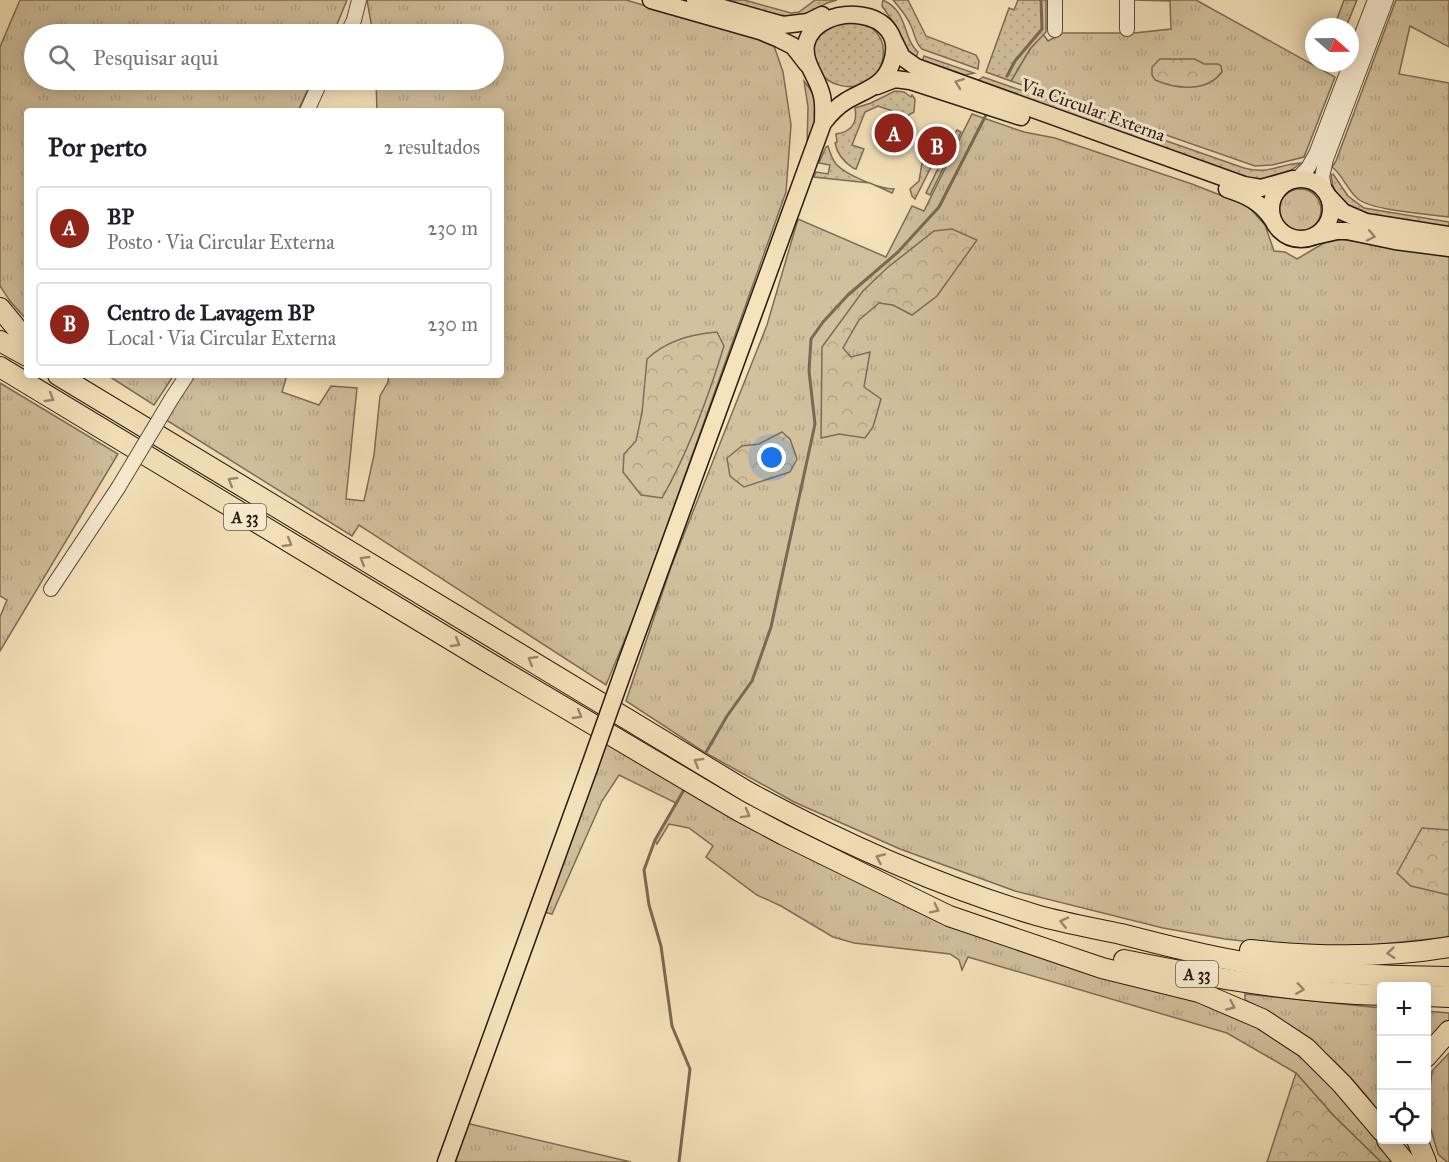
<!DOCTYPE html>
<html lang="pt">
<head>
<meta charset="utf-8">
<style>
  :root { --surface:#fff; --page:#f6f6f6; --text:#202124; --muted:#757577; --line:#e0e0e0; --accent:#8f2418 }
  body { margin:0; font-family:"IM FELL Great Primer",serif; background:var(--page); color:var(--text) }
  .controls { position:absolute; right:18px; bottom:18px; display:grid; overflow:hidden; border-radius:6px; box-shadow:0 3px 15px #0003 }
  .controls button { width:54px; height:54px; display:grid; place-items:center; padding:0; border:0; border-bottom:2px solid var(--line); background:var(--surface); color:var(--text); font:30px sans-serif }
  .compass { position:absolute; left:1305px; top:18px; width:54px; height:54px; border-radius:50%; background:var(--surface); box-shadow:0 3px 15px #0003; rotate:110deg }
  .you { position:absolute; left:772px; top:458px; width:21px; height:21px; margin:-15px; border:4px solid #fff; border-radius:50%; background:#1a73e8; box-shadow:0 0 0 9px #1a73e833 }
  .badge { display:grid; place-items:center; width:39px; height:39px; border-radius:50%; background:var(--accent); color:#fff; font-size:20px; font-weight:700 }
  .pin { position:absolute; translate:-50% -50%; border:3px solid #fff; box-shadow:0 2px 6px #0006 }
  .list { margin:0; padding:0; list-style:none }
  h2 { display:flex; justify-content:space-between; align-items:center; height:78px; margin:0; padding:0 24px; font-size:26px }
  h2 small { font-size:20px; font-weight:400; color:var(--muted) }
  .list li { display:grid; grid-template-columns:39px 1fr auto; gap:18px; align-items:center; box-sizing:border-box; height:84px; margin:0 12px 12px; padding:0 12px; border:2px solid var(--line); border-radius:6px }
  .list b { display:block; font-size:22px; white-space:nowrap }
  .list p { margin:0; font-size:20px; white-space:nowrap; color:var(--muted) }
  .list em { font-size:20px; font-style:normal; color:var(--muted) }
  .icon { flex:none; width:33px; height:33px; fill:none; stroke:currentColor; stroke-width:2; stroke-linecap:round; stroke-linejoin:round }
  .map { position:relative; flex:none; width:1449px; height:1162px; overflow:hidden }
  .search { position:absolute; background:var(--surface); box-shadow:0 3px 15px #0003; left:24px; top:24px; width:480px; height:66px; display:flex; align-items:center; gap:15px; box-sizing:border-box; padding:0 21px; border-radius:33px; color:var(--muted); font-size:22px }
  .panel { position:absolute; background:var(--surface); box-shadow:0 3px 15px #0003; left:24px; top:108px; width:480px; height:270px; border-radius:6px }
  .map>svg:first-child { display:block }
  .grass { fill:url(#grass-tufts); stroke:#7e6d57; stroke-width:1.5 }
  .forest { fill:url(#forest-crowns); stroke:#7e6d57; stroke-width:1.5 }
  .garden { fill:url(#garden-dots); stroke:#7e6d57; stroke-width:1.5 }
  .lines { fill:none; stroke-linecap:round; stroke-linejoin:round }
  .stream { stroke:#7a6954; stroke-width:3 }
  .minor-casing { stroke:#5c4c3b; stroke-width:16 }
  .major-casing { stroke:#291910; stroke-width:19 }
  .highway-casing { stroke:#291910; stroke-width:22 }
  .minor { stroke:#f9edd3; stroke-width:14 }
  .major { stroke:#f6e3bb; stroke-width:16 }
  .highway { stroke:#f6e3bb; stroke-width:20 }
  .minor-bridge-casing { stroke:#5c4c3b; stroke-width:16; stroke-linecap:butt }
  .major-bridge-casing { stroke:#291910; stroke-width:19; stroke-linecap:butt }
  .minor-bridge { stroke:#f9edd3; stroke-width:14 }
  .major-bridge { stroke:#f6e3bb; stroke-width:16 }
  .oneway { stroke:#9a886e }
  .labels { text-anchor:middle; dominant-baseline:central; stroke-width:6; stroke-linejoin:round; paint-order:stroke }
  .shield { fill:#f9edd3; stroke:#67594a; stroke-width:1.5 }
  .shield-label { font-size:16px; font-weight:bold; fill:#291910 }
  .street-label { font-size:18px; fill:#291910; stroke:#f9edd3 }
</style>
</head>
<body>
<div class="map">
<svg width="1449" height="1162" viewBox="0 0 1449 1162">
  <defs>
    <pattern id="grass-tufts" width="24" height="20" patternUnits="userSpaceOnUse" patternTransform="scale(1.5)"><rect width="24" height="20" fill="#d3c19e"/><path d="M3 7l-1-3M5 7V3M7 7l1-3M15 17l-1-3M17 17v-4M19 17l1-3" fill="none" stroke="#b5a587"/></pattern>
    <pattern id="forest-crowns" width="20" height="18" patternUnits="userSpaceOnUse" patternTransform="scale(1.5)"><rect width="20" height="18" fill="#d3c19e"/><path d="M2 6a3 3 0 1 1 6 0M12 15a3 3 0 1 1 6 0" fill="none" stroke="#b5a587"/></pattern>
    <pattern id="garden-dots" width="8" height="8" patternUnits="userSpaceOnUse" patternTransform="scale(1.5)"><rect width="8" height="8" fill="#d3c19e"/><path d="M2 2h.1M6 6h.1" fill="none" stroke="#b5a587" stroke-width="1.8" stroke-linecap="round"/></pattern>
  </defs>
  <rect width="100%" height="100%" fill="#f6e3bb"/>
  <filter id="stains"><feTurbulence type="fractalNoise" baseFrequency=".00333" numOctaves="4"/><feColorMatrix values="0 0 0 0 .2 0 0 0 0 .09 0 0 0 0 .02 0 0 0 .5 -.17"/></filter>
  <radialGradient id="worn" r=".72"><stop offset=".6" stop-color="#630" stop-opacity="0"/><stop offset="1" stop-color="#630" stop-opacity=".3"/></radialGradient>
  <g class="grass">
    <polygon points="20,0 347,0 333,34 34,34 34,80 312,80 298,111 27,111 27,320 10,301 0,286 0,47"/>
    <polygon points="367,0 626,0 773,43 783,72 791,125 786,192 637,610 606,685 359,525 352,536 163,418 192,375 287,375 282,392 319,405 331,386 357,388 346,499 364,501 374,455 380,396 388,382 389,375 501,375 501,111 377,111 376,80 494,80 494,34 373,34"/>
    <polygon points="1134,0 1196,0 1335,77 1304,157 1272,165 1255,166 1011,81 1030,49 1043,34 1048,41 1063,33 1134,33 1171,29 1170,1"/>
    <path d="M1396,0h53v47l-39,-21 -11,48 50,9v134c-21,-3 -75,-6 -91,-18 -11,-9 -15,-24 -26,-32l4,-6z"/>
    <polygon points="924,56 974,73 965,75 936,65 921,64"/>
    <path d="M804,81c22,27 12,36 3,67l1,-41z"/>
    <polygon points="972,114 1024,132 1055,138 1192,184 1248,206 1265,225 1274,251 1285,252 1297,259 1324,243 1341,239 1449,256 1449,937 1325,950 1225,939 1163,928 1015,891 900,849 794,802 704,752 626,701 671,567 767,325 798,219 886,257 912,206 924,211"/>
    <circle cx="1300" cy="210" r="21"/>
    <polygon points="107,375 174,375 154,405"/>
    <polygon points="0,383 118,454 0,651 0,617 7,600 0,596"/>
    <polygon points="604,741 763,833 916,911 1026,952 1150,985 1257,1021 1303,1051 1359,1111 1396,1162 1381,1162 1333,1115 1296,1073 1227,1033 968,957 962,970 959,960 950,954 854,943 833,937 781,906 757,895 706,857 713,846 689,828 669,824 657,844 655,840 676,803 619,775 602,801 552,914 544,912"/>
    <path d="M1245,994l136,14v107c-34,-48 -82,-90 -136,-115z"/>
    <polygon points="1426,1011 1449,1013 1449,1024 1426,1042"/>
    <polygon points="1449,1053 1449,1162 1447,1162 1438,1154 1427,1116 1432,1071"/>
    <polygon points="466,1123 631,1162 452,1162"/>
  </g>
  <g class="forest">
    <path d="M1160,59h35l9,5h14l3,2 1,6c-16,21 -46,17 -67,8l-3,-5v-8z"/>
    <polygon points="952,229 977,240 937,296 912,315 893,305 879,303 859,320 843,348 851,357 870,352 864,387 881,399 873,427 865,438 839,434 821,438 822,347 863,291 887,268 934,231"/>
    <path d="M717,332l7,14c-16,52 -35,105 -62,152l-21,-3 -18,-23 1,-18 12,-13 6,-28 5,-54c19,-18 43,-25 70,-27z"/>
    <polygon points="782,432 790,439 797,459 790,472 744,487 730,476 727,458 742,446 759,444"/>
    <polygon points="1422,828 1449,830 1449,895 1411,886 1397,873"/>
    <polygon points="1296,1073 1333,1115 1381,1162 1267,1162"/>
  </g>
  <g class="garden">
    <polygon points="719,0 744,0 791,13 799,12 815,0 837,0 827,3 793,21"/>
    <path d="M883,0c26,12 19,38 35,52l-3,9 -11,-10 -8,-25 -14,-20z"/>
    <path d="M893,0h15l18,36 50,19 3,6 -1,8 -56,-20c-7,-6 -7,-15 -11,-23 -4,-10 -11,-18 -18,-26z"/>
    <polygon points="1018,0 1046,0 1046,32 1030,49 1011,81 986,72 1009,8 1014,10"/>
    <polygon points="1344,0 1357,0 1346,27 1334,27"/>
    <path d="M858,18c16,10 28,19 25,40 -9,48 -83,31 -67,-18 2,-5 5,-12 10,-15 9,-5 23,-5 32,-7z"/>
    <path d="M983,77l261,91c26,7 34,-4 57,-5 -17,14 -38,19 -60,13l-265,-94z"/>
    <path d="M895,91l9,1 7,5 1,-2 3,4 -1,13 -7,4 -29,-10 -13,6 -13,33 12,4 -8,20 -3,-1c-9,-6 -16,-14 -18,-25l2,-1 -1,-8c15,-2 22,-11 19,-26l16,-5z"/>
    <polygon points="957,130 961,132 930,195 926,193"/>
    <path d="M828,146c2,7 4,13 8,18 10,11 44,25 58,25l-2,4 -22,-10 -56,-6 2,-5 12,2 2,-9 -11,-2 7,-16z"/>
    <polygon points="922,163 931,167 915,199 912,196 910,189 919,181"/>
    <polygon points="1333,174 1348,196 1364,208 1449,222 1449,230 1390,222 1350,210 1338,196 1333,187 1331,175"/>
  </g>
  <g class="lines">
    <g class="stream">
      <polyline points="1007,76 1015,61 1042,29 1041,0"/>
      <polyline points="705,754 727,716 752,681 771,627 815,424 809,371 811,339 823,322 848,295 898,252 939,207 986,115"/>
      <polyline points="679,1162 690,1069 672,1026 661,946 649,905 644,870 655,840 685,788"/>
    </g>
    <defs>
      <g id="minor">
        <polyline points="1055,0 1055,30"/>
        <polyline points="1127,0 1127,29"/>
        <polyline points="347,34 354,20 359,0"/>
        <polyline points="307,111 321,80"/>
        <polyline points="1297,179 1308,168 1316,154 1375,0"/>
        <polyline points="1325,191 1322,177 1326,159 1386,0"/>
        <polyline points="172,398 187,375"/>
        <polyline points="51,589 118,488"/>
      </g>
      <g id="major">
        <polyline points="651,0 760,31 779,39 793,46 807,64"/>
        <polyline points="695,0 783,25 808,22 822,15"/>
        <polyline points="894,41 902,57 916,67 1244,185 1261,188 1293,179"/>
        <polyline points="877,86 895,79 910,81 1021,117"/>
        <circle cx="1301" cy="209" r="30"/>
        <path d="M1227,189c19,6 34,13 45,30"/>
        <polyline points="1329,197 1343,212 1366,222 1449,235"/>
        <polyline points="1315,236 1337,231 1347,231 1395,241 1449,248"/>
        <path d="M627,661l196,-538c7,-9 13,-16 23,-22 18,-11 37,-14 45,-36 22,-60 -75,-65 -85,-21 -3,20 12,33 16,52 2,9 1,18 1,27"/>
        <polyline points="446,1162 589,768"/>
      </g>
      <g id="highway">
        <polyline points="0,308 18,330 27,337"/>
        <polyline points="0,341 27,356"/>
        <polyline points="0,367 491,664 739,811 784,835 949,916 1102,968 1199,992 1262,1019 1306,1048 1342,1084 1382,1131"/>
        <path d="M58,375l690,417c92,50 187,93 288,123 28,8 57,13 85,19 54,14 109,28 164,34 55,7 110,8 164,9"/>
        <path d="M1250,950c66,7 134,8 199,-3"/>
        <path d="M1124,960c84,17 172,33 258,35"/>
        <polyline points="1426,996 1449,997"/>
        <polyline points="1426,1057 1449,1031"/>
        <polyline points="1387,1140 1405,1162"/>
        <polyline points="1417,1140 1426,1162"/>
      </g>
    </defs>
    <use href="#minor" class="minor-casing"/>
    <use href="#major" class="major-casing"/>
    <use href="#highway" class="highway-casing"/>
    <use href="#minor" class="minor"/>
    <use href="#major" class="major"/>
    <use href="#highway" class="highway"/>
    <defs>
      <polyline id="minor-bridge" points="118,488 172,398"/>
      <polyline id="major-bridge" points="589,768 627,661"/>
    </defs>
    <use href="#minor-bridge" class="minor-bridge-casing"/>
    <use href="#major-bridge" class="major-bridge-casing"/>
    <use href="#minor-bridge" class="minor-bridge"/>
    <use href="#major-bridge" class="major-bridge"/>
  </g>
  <defs><path id="oneway-chevron" d="M-2-3.5L2.5 0L-2 3.5" fill="none" stroke-width="1.6" stroke-linecap="round" stroke-linejoin="round" transform="scale(1.5)"/></defs>
  <g class="oneway">
    <use href="#oneway-chevron" transform="translate(959 83) rotate(-160)"/>
    <use href="#oneway-chevron" transform="translate(1371 236) rotate(12)"/>
    <use href="#oneway-chevron" transform="translate(50 398) rotate(31)"/>
    <use href="#oneway-chevron" transform="translate(232 481) rotate(-149)"/>
    <use href="#oneway-chevron" transform="translate(288 543) rotate(31)"/>
    <use href="#oneway-chevron" transform="translate(364 560) rotate(-149)"/>
    <use href="#oneway-chevron" transform="translate(456 643) rotate(31)"/>
    <use href="#oneway-chevron" transform="translate(532 660) rotate(-149)"/>
    <use href="#oneway-chevron" transform="translate(578 715) rotate(31)"/>
    <use href="#oneway-chevron" transform="translate(698 762) rotate(-149)"/>
    <use href="#oneway-chevron" transform="translate(746 814) rotate(29)"/>
    <use href="#oneway-chevron" transform="translate(880 858) rotate(-156)"/>
    <use href="#oneway-chevron" transform="translate(935 909) rotate(26)"/>
    <use href="#oneway-chevron" transform="translate(1064 922) rotate(-167)"/>
    <use href="#oneway-chevron" transform="translate(1391 953) rotate(175)"/>
    <use href="#oneway-chevron" transform="translate(1300 989) rotate(8)"/>
    <use href="#oneway-chevron" transform="translate(1231 1006) rotate(24)"/>
  </g>
  <g class="labels">
    <g class="shield">
      <rect x="224" y="504" width="42" height="26" rx="4.5"/>
      <rect x="1176" y="961" width="42" height="26" rx="4.5"/>
    </g>
    <g class="shield-label">
      <text x="245" y="517">A 33</text>
      <text x="1197" y="974">A 33</text>
    </g>
    <g class="street-label">
      <text transform="translate(1093 110) rotate(20)">Via Circular Externa</text>
    </g>
  </g>
  <rect width="100%" height="100%" filter="url(#stains)"/>
  <rect width="100%" height="100%" fill="url(#worn)"/>
</svg>
<div class="controls">
<button>+</button>
<button>−</button>
<button><svg class="icon" aria-label="locate" viewBox="0 0 24 24"><circle cx="12" cy="12" r="6"/><path d="M12 2v4M12 18v4M2 12h4M18 12h4"/></svg></button>
</div>
<svg class="compass" viewBox="-18 -18 36 36"><path d="M0-13l5 13h-10z" fill="#e53935"/><path d="M0 13l5-13h-10z" fill="#757577"/></svg>
<div class="you"></div>
<div class="pin badge" style="left:894px;top:133px">A</div>
<div class="pin badge" style="left:937px;top:146px">B</div>
<div class="search"><svg class="icon" aria-label="search" viewBox="0 0 24 24"><circle cx="10" cy="10" r="6"/><path d="M15 15l6 6"/></svg>Pesquisar aqui</div>
<section class="panel">
<h2>Por perto<small>2 resultados</small></h2>
<ul class="list">
<li><span class="badge">A</span><div><b>BP</b><p>Posto · Via Circular Externa</p></div><em>230 m</em></li>
<li><span class="badge">B</span><div><b>Centro de Lavagem BP</b><p>Local · Via Circular Externa</p></div><em>230 m</em></li>
</ul>
</section>
</div>
</body>
</html>
